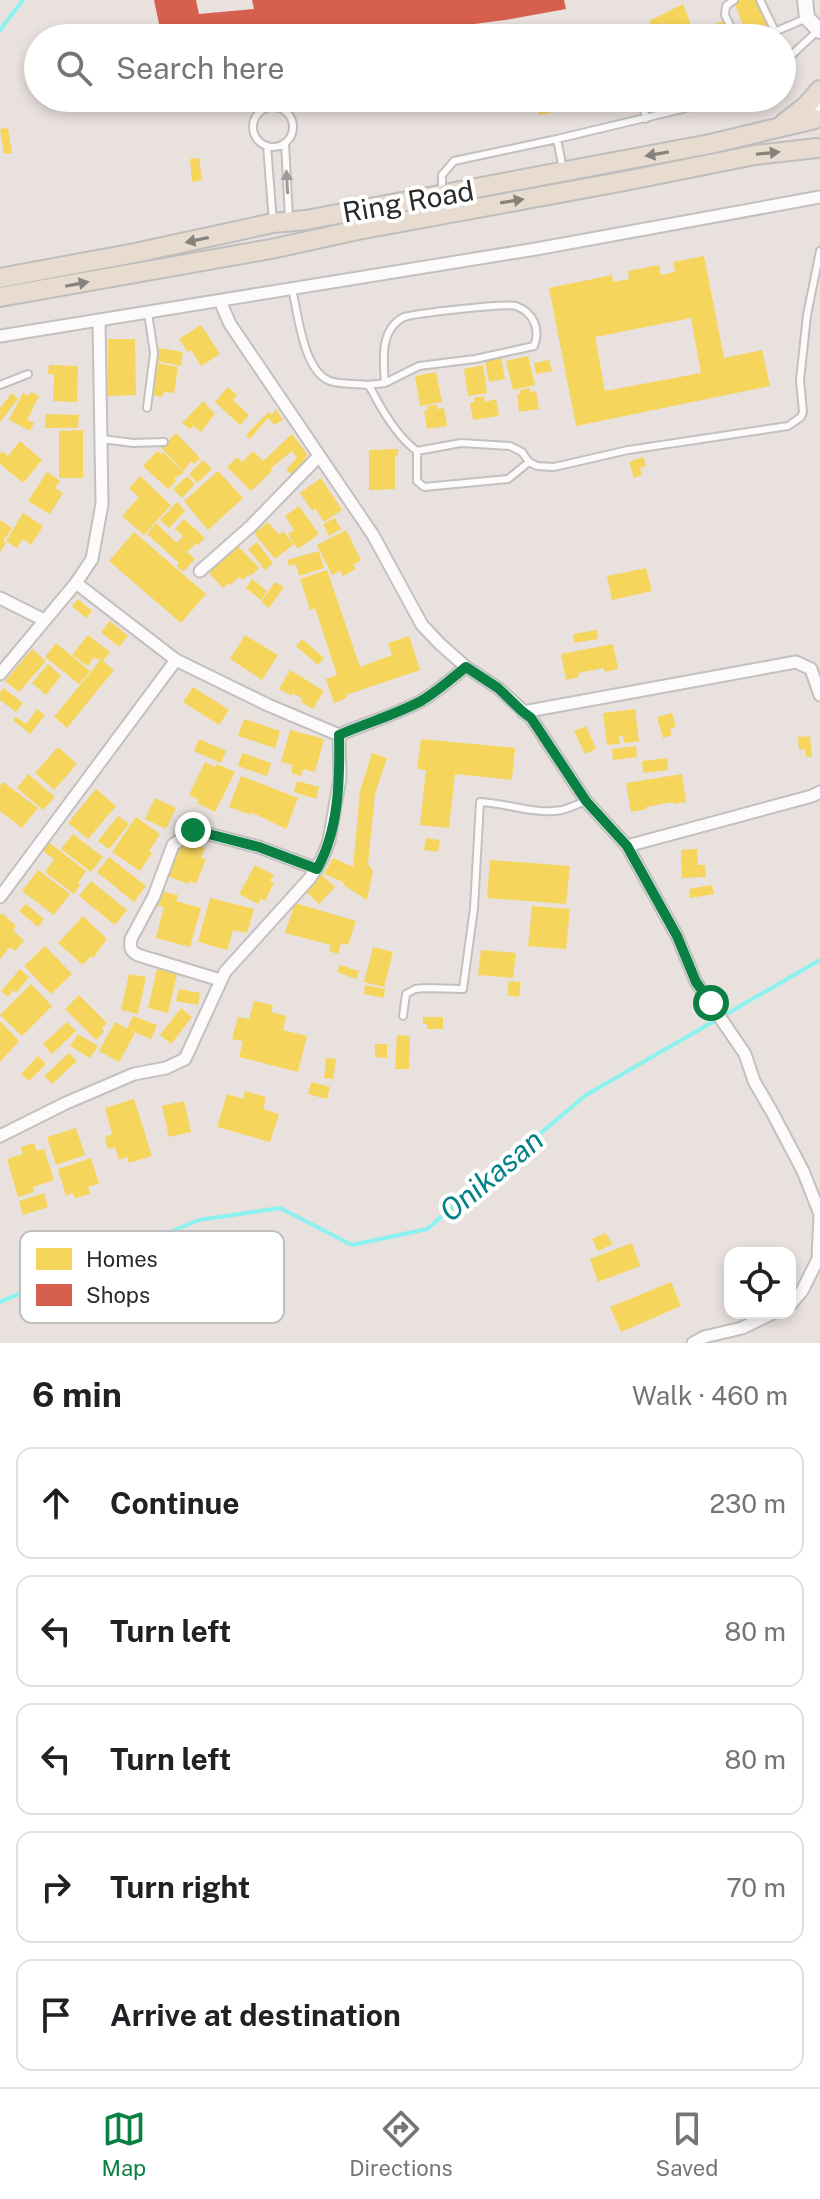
<!DOCTYPE html>
<meta charset="utf-8">
<style>
:root{--surface:#fff;--page:#f6f6f6;--text:#202124;--muted:#757577;--line:#e0e0e0;--accent:#0b8043}
body{margin:0;font-family:"Public Sans",sans-serif;background:var(--page);color:var(--text)}
.controls{position:absolute;right:24px;bottom:24px;display:grid;overflow:hidden;border-radius:16px;box-shadow:0 4px 12px #0003}
.controls button{width:72px;height:72px;display:grid;place-items:center;padding:0;border:0;border-bottom:2px solid var(--line);background:var(--surface);color:var(--text);font:40px sans-serif}
.stop{position:absolute;width:24px;height:24px;margin:-18px;border:6px solid #0b8043;border-radius:50%;background:#fff}
.stop.end{background:#0b8043;border-color:#fff;box-shadow:0 2px 8px #0008}
.list{margin:0;padding:0;list-style:none}
h2{display:flex;justify-content:space-between;align-items:center;height:104px;margin:0;padding:0 32px;font-size:34px}
h2 small{font-size:26px;font-weight:400;color:var(--muted)}
.list li{display:grid;grid-template-columns:52px 1fr auto;gap:24px;align-items:center;box-sizing:border-box;height:112px;margin:0 16px 16px;padding:0 16px;border:2px solid var(--line);border-radius:16px}
.list b{display:block;font-size:30px;white-space:nowrap}
.list em{font-size:26px;font-style:normal;color:var(--muted)}
.icon{flex:none;width:44px;height:44px;fill:none;stroke:currentColor;stroke-width:2;stroke-linecap:round;stroke-linejoin:round}
.map{position:relative;flex:none;width:820px;height:1343px;overflow:hidden}
.search{position:absolute;background:var(--surface);box-shadow:0 4px 12px #0003;left:24px;right:24px;top:24px;height:88px;display:flex;align-items:center;gap:20px;box-sizing:border-box;padding:0 28px;border-radius:44px;color:var(--muted);font-size:30px}
.sheet{height:744px;background:var(--surface)}
nav{display:flex;justify-content:space-around;align-items:center;box-sizing:border-box;height:112px;border-top:2px solid var(--line);background:var(--surface);font-size:22px;color:var(--muted)}
nav a{display:grid;justify-items:center;gap:4px}
nav .on{color:var(--accent)}
.map>svg:first-child{display:block}
</style>
<div class="map">
<svg width="820" height="1343" viewBox="0 0 820 1343">
<rect width="100%" height="100%" fill="#e9e1de"/>
<path fill="#f6d55c" fill-rule="evenodd" d="M739,0H757L767,25L746,33L734,2Z
M683,4L696,38H655L649,21Z
M722,21L729,38H708L705,29Z
M584,98H603L604,107L585,109Z
M557,102L559,111L539,115L537,106Z
M8,128L12,153L4,154L0,129Z
M199,158L202,180L192,182L190,159Z
M704,256L724,358L762,350L770,386L576,426L549,288L612,275L613,282L629,279L628,271L659,265L661,275L675,272L673,262ZM691,318L701,373L605,391L595,337Z
M201,325L220,354L201,366L191,350L188,352L179,339Z
M108,339H135L136,395L108,396Z
M158,348L183,352L181,366L157,361Z
M528,356L535,385L513,390L506,361Z
M501,358L505,379L489,382L485,361Z
M549,360L552,371L536,374L534,363Z
M158,363L178,367L174,393L164,392L162,397L150,394Z
M49,365L78,366L77,402L53,401L54,374H48Z
M483,365L487,393L468,396L464,369Z
M436,372L442,402L420,406L415,376Z
M228,387L237,395L233,400L249,415L240,425L215,402Z
M530,388V392L536,391L539,409L519,412L517,394H520V390Z
M31,392L39,396L27,420L34,423L30,431L9,420L23,393L29,396Z
M12,393L18,399L0,422V408Z
M484,396L485,402L496,399L499,416L473,420L470,403L475,402L474,398Z
M203,401L215,414L201,432L193,426L190,429L182,423Z
M437,405V409L444,408L447,426L427,429L424,411L428,410L427,406Z
M276,409L283,420L274,425L268,418L250,439L246,435L268,412L272,415Z
M46,414L79,415L78,428H45Z
M83,430V478H59V431Z
M176,433L200,458L194,464L191,461L184,471L161,448Z
M292,434L307,454L303,466L293,475L286,470L297,458L292,451L270,469L272,471L251,491L227,467L237,457L242,462L253,451L263,461Z
M20,441L42,460L23,483L0,464V454L2,451L8,456Z
M398,449V455L395,456V489L369,490V450Z
M157,451L161,454L163,452L184,472L174,479L176,481L168,489L143,466Z
M643,457L646,466L640,468L642,475L634,478L629,462Z
M203,460L212,469L197,483L189,474Z
M218,471L243,498L208,530L184,501Z
M47,472L60,481L55,488L63,493L50,514L28,501Z
M140,476L171,505L144,535L122,516L139,497L129,488Z
M187,476L195,484L182,498L173,489Z
M321,478L342,510L324,522L315,508L312,511L300,493Z
M177,502L185,511L169,528L160,520Z
M299,506L319,534L298,549L288,534L294,530L285,516Z
M23,513L43,526L31,545L23,539L17,548L6,541Z
M335,518L341,529L329,536L323,524Z
M184,519L205,538L198,545L196,543L187,552L195,559L183,572L177,566L179,563L147,534L156,523L177,543L183,536L175,529Z
M0,520L12,528L3,541L6,543L0,552Z
M268,522L279,535L283,531L294,544L275,559L254,533Z
M346,530L361,560L353,565L356,569L343,576L340,571L332,575L317,545Z
M134,532L206,594L181,623L109,561Z
M257,542L273,563L265,570L248,549Z
M236,544L259,568L250,576L248,575L243,580L239,577L230,585L228,583L223,588L207,571Z
M319,551L324,568L299,576L296,564L289,566L287,560Z
M646,568L652,591L612,600L607,576Z
M327,570L360,667L392,655L388,643L409,636L420,670L346,695L347,698L334,703L326,679L337,675L315,608L310,610L300,579Z
M252,579L267,591L261,600L246,588Z
M275,582L284,587L269,608L261,602Z
M78,599L92,611L86,618L72,606Z
M110,621L128,636L119,647L101,632Z
M597,630L598,639L574,643L573,634Z
M88,635L110,652L103,661L114,670L67,728L54,717L101,659L99,658L98,660L94,657L88,666L72,655Z
M245,635L278,655L262,680L230,659Z
M302,639L324,658L318,665L296,646Z
M56,643L90,671L79,684L45,657Z
M613,644L618,669L605,672L604,668L578,673L579,677L566,680L561,654Z
M32,649L46,661L19,692L5,681Z
M48,664L61,676L46,695L32,683Z
M290,670L324,691L313,709L301,702L303,699L293,693L292,696L279,689Z
M193,687L229,710L219,725L183,702Z
M3,688L23,703L16,712L0,700V692Z
M37,709L45,715L30,734L13,720L16,717L26,724Z
M635,709L639,741L624,743L623,736H619L620,744L607,745L603,713Z
M672,713L676,727L670,729L672,735L663,738L657,717Z
M244,719L280,731L275,748L238,736Z
M586,726L596,749L585,754L574,731Z
M290,730L324,739L315,772L303,769L301,776L291,773L293,765L281,762Z
M810,736L812,757H806L805,749L799,750L798,737Z
M199,739L226,751L221,763L194,751Z
M421,739L515,748L512,780L455,774L449,828L420,825L426,770L417,769Z
M636,746L637,757L613,760L612,749Z
M58,747L77,764L54,790L35,773Z
M242,753L271,763L267,776L238,766Z
M372,753L387,758L375,794L368,864L373,871L367,900L344,885L343,882L324,874L333,858L353,867L360,791Z
M667,758L668,770L643,773L642,761Z
M205,762L215,767L217,764L235,772L215,812L197,803L199,800L189,795Z
M28,774L55,797L43,810L17,788Z
M682,774L686,802L674,804L673,802L646,807L647,809L631,812L626,783Z
M241,776L298,798L286,829L251,812V815L229,807Z
M297,781L319,787L316,799L294,792Z
M3,782L38,808L22,828L0,811V785Z
M96,789L116,806L88,839L68,823Z
M155,798L176,808L166,829L145,819Z
M118,816L129,824L109,849L98,841Z
M136,817L160,834L149,851L152,853L140,871L112,852Z
M73,834L103,857L91,872L61,849Z
M426,838L440,840L438,852L424,850Z
M183,840L205,848L201,858L206,859L196,884L190,881L188,884L168,876Z
M47,841L86,871L78,883L80,885L74,894L45,872L54,859L40,849Z
M697,849L698,865H705L706,877L682,878L681,850Z
M109,857L146,886L134,902L97,872Z
M490,860L570,866L566,904L487,898Z
M255,865L274,875L270,881L274,883L265,901L261,899L258,904L239,894Z
M38,870L70,894L54,915L22,891Z
M320,873L335,887L319,904L305,891Z
M91,881L127,910L115,925L79,896Z
M712,885L714,894L690,898L689,889Z
M160,891L178,895L176,901L201,908L190,947L156,938L164,907L156,905Z
M210,898L254,909L247,933L233,930L227,950L198,942Z
M295,903L356,921L348,945L341,943L338,954L329,951L331,945L285,933Z
M26,904L44,919L38,927L19,911Z
M532,906L570,909L566,949L528,946Z
M2,913L16,926L13,930L24,941L15,951L10,947L0,959V915Z
M83,916L107,939L93,958L91,956L83,965L58,943Z
M45,946L72,974L51,994L24,966Z
M373,947L393,952L384,987L364,982Z
M481,950L516,953L513,978L478,975Z
M340,965L359,971L356,979L337,972Z
M20,969L29,977L16,993L13,990L8,997L1,991Z
M157,969L177,974L168,1013L148,1008Z
M129,974L146,977L138,1014L121,1010Z
M509,981L521,982L519,997L507,995Z
M31,984L52,1006L22,1036L0,1015Z
M365,985L385,989L384,998L364,994Z
M179,989L200,993L198,1005L176,1001Z
M79,995L107,1023L102,1028L104,1032L96,1040L65,1009Z
M254,1001L273,1005L271,1012L286,1016L283,1030L307,1036L298,1072L239,1057L243,1041L232,1039L238,1017L249,1019Z
M181,1008L192,1017L171,1044L160,1035Z
M133,1016L157,1025L151,1039L127,1029Z
M423,1017H443V1029H427V1024H423Z
M0,1021L19,1041L0,1062Z
M67,1022L76,1031L52,1054L43,1044Z
M115,1022L135,1033L119,1062L99,1051Z
M78,1034L98,1046L90,1058L70,1046Z
M397,1035L410,1036L409,1069H395Z
M375,1044H387V1058L375,1057Z
M69,1053L77,1061L52,1084L44,1076Z
M38,1056L46,1064L29,1081L21,1074Z
M326,1058L336,1059L333,1079L324,1078Z
M311,1082L330,1087L327,1099L308,1094Z
M245,1091L266,1097L263,1109L279,1114L270,1142L217,1127L227,1094L243,1099Z
M134,1099L152,1156L129,1163L127,1157L119,1160L115,1147L108,1149L105,1137L112,1134L105,1108Z
M184,1101L191,1132L169,1137L162,1106Z
M76,1128L85,1155L56,1165L47,1137Z
M34,1143L37,1151L44,1149L54,1180L33,1187L34,1192L18,1197L7,1159L23,1154L21,1147Z
M91,1158L99,1184L88,1187L90,1194L75,1198L73,1193L66,1196L58,1169Z
M44,1193L48,1207L23,1215L19,1201Z
M605,1233L613,1244L598,1251L592,1239Z
M632,1243L640,1266L598,1282L590,1259Z
M671,1282L681,1306L621,1332L610,1307Z"/>
<path fill="#d6604d" d="M154,0H196L199,14L254,9L252,0H564L566,9L511,19L370,38H162Z"/>
<g fill="none" stroke-linecap="round" stroke-linejoin="round">
<path stroke="#8af2ef" stroke-width="4" d="M0,30L23,0
M0,1302L199,1220L280,1208L352,1245L427,1229L586,1095L820,960"/>
<defs>
<path id="service" d="M734,0L726,6L725,15L736,38
M760,0L775,31
M626,34L627,38
M760,38L807,18
M782,64L813,35L820,31
M641,98L646,119
M253 127a20 20 0 1 1 40 0a20 20 0 1 1-40 0Z
M557,139L563,169
M285,143L289,218
M267,146L273,222
M442,191V175L454,161L557,139L728,98
M292,289C298,313 303,371 330,381C341,385 356,383 368,385C374,393 377,401 382,409C391,424 403,441 417,451L461,443L510,446L522,452L529,462L537,466L554,467L628,450L788,426L801,417L803,412L800,380L807,315L820,251
M0,385L28,374
M368,385L385,383L419,366L475,359L534,346C541,329 533,312 516,306C506,303 418,313 404,317C380,329 383,359 385,383
M147,408L154,353L148,313
M102,439L133,443L164,442
M417,451V481L424,487L508,479L529,462
M403,1016L406,994L415,989L425,988L463,989L474,908L480,802C506,803 536,815 562,810C570,808 578,804 586,801"/>
<path id="minor" d="M220,301L230,324L373,535L422,625L440,644L466,667L498,688L531,718L586,801L627,846L677,936L696,982L745,1054L754,1081L772,1112L803,1171L820,1214
M0,336L536,249L820,197
M200,571L251,526L319,456
M76,583L176,660L268,705L339,735C366,723 395,715 421,701C437,692 452,678 466,667
M0,598L44,620
M0,674L76,583L92,559L102,504L99,321
M523,712L796,662L811,669L820,695
M627,846L812,796L820,792
M0,897L176,660
M220,980L138,955C130,951 130,947 131,939L154,896L173,845L193,830L259,847L317,869
M0,1136L66,1103L134,1074L166,1068L185,1059L225,972L310,878L322,859L329,841L340,778L339,735
M790,1305L802,1291L818,1259L820,1215
M693,1343L704,1337L742,1328L773,1313"/>
<path id="tertiary" d="M805,0L807,18L820,31
M820,89V110"/>
<path id="primary" d="M784,123L806,106L820,90
M0,278L135,253L273,223L306,220L710,144L815,119
M0,297L271,249L358,230L625,181L755,155L817,148"/>
</defs>
<use href="#service" stroke="#c2c0c0" stroke-width="10"/>
<use href="#minor" stroke="#c2c0c0" stroke-width="15"/>
<use href="#tertiary" stroke="#c2c0c0" stroke-width="18"/>
<use href="#primary" stroke="#c0bebc" stroke-width="22"/>
<use href="#service" stroke="#fcfafa" stroke-width="6"/>
<use href="#minor" stroke="#fcfafa" stroke-width="11"/>
<use href="#tertiary" stroke="#fcfafa" stroke-width="14"/>
<use href="#primary" stroke="#e8dcd1" stroke-width="18"/>
</g>
<defs><path id="oneway-solid" d="M-6-.8H1V-3.2L6.5 0L1 3.2V.8H-6Z" transform="scale(2)"/></defs>
<g fill="#88827d">
<use href="#oneway-solid" transform="translate(768 153) rotate(-6)"/>
<use href="#oneway-solid" transform="translate(657 154) rotate(170)"/>
<use href="#oneway-solid" transform="translate(512 201) rotate(-9)"/>
<use href="#oneway-solid" transform="translate(197 240) rotate(168)"/>
<use href="#oneway-solid" transform="translate(77 284) rotate(-11)"/>
</g>
<use fill="#9d9c9c" href="#oneway-solid" transform="translate(287 182) rotate(-93)"/>
<g fill="none" stroke-linecap="round" stroke-linejoin="round">
<path stroke="#0b8043" stroke-width="10" d="M193,830L259,847L317,869C339,830 340,779 339,735C366,723 395,715 421,701C437,692 452,678 466,667L498,688L523,712L531,718L586,801L627,846L677,936L696,982L711,1003"/>
</g>
<g text-anchor="middle" dominant-baseline="central" stroke-width="8" stroke-linejoin="round" paint-order="stroke">
<g font-size="28" fill="#292929" stroke="#fff">
<text transform="translate(408 201) rotate(-10)">Ring Road</text>
</g>
<g font-size="30" font-style="italic" fill="#048288" stroke="#fff">
<text transform="translate(491 1175) rotate(-40)">Onikasan</text>
</g>
</g>
<rect x="20" y="1231" width="264" height="92" rx="12" fill="#fff" stroke="#bfbfbf" stroke-width="2"/>
<rect x="36" y="1248" width="36" height="22" fill="#f6d55c"/>
<rect x="36" y="1284" width="36" height="22" fill="#d6604d"/>
<g font-size="22" fill="#292929">
<text x="86" y="1267">Homes</text>
<text x="86" y="1303">Shops</text>
</g>
</svg>
<div class="controls">
<button><svg class="icon" aria-label="locate" viewBox="0 0 24 24"><circle cx="12" cy="12" r="6"/><path d="M12 2v4M12 18v4M2 12h4M18 12h4"/></svg></button>
</div>
<div class="stop" style="left:711px;top:1003px"></div>
<div class="stop end" style="left:193px;top:830px"></div>
<div class="search"><svg class="icon" aria-label="search" viewBox="0 0 24 24"><circle cx="10" cy="10" r="6"/><path d="M15 15l6 6"/></svg>Search here</div>
</div>
<section class="sheet">
<h2>6 min<small>Walk · 460 m</small></h2>
<ul class="list">
<li><svg class="icon" aria-label="ahead" viewBox="0 0 24 24"><path d="M12 20V5M6 11l6-6 6 6"/></svg><div><b>Continue</b></div><em>230 m</em></li>
<li><svg class="icon" aria-label="left" viewBox="0 0 24 24"><path d="M17 20v-9H6M10 6l-5 5 5 5"/></svg><div><b>Turn left</b></div><em>80 m</em></li>
<li><svg class="icon" aria-label="left" viewBox="0 0 24 24"><path d="M17 20v-9H6M10 6l-5 5 5 5"/></svg><div><b>Turn left</b></div><em>80 m</em></li>
<li><svg class="icon" aria-label="right" viewBox="0 0 24 24"><path d="M7 20v-9h11M14 6l5 5-5 5"/></svg><div><b>Turn right</b></div><em>70 m</em></li>
<li><svg class="icon" aria-label="arrive" viewBox="0 0 24 24"><path d="M6 21V4h12l-3 4 3 4H6"/></svg><div><b>Arrive at destination</b></div></li>
</ul>
</section>
<nav>
<a class="on"><svg class="icon" aria-label="map" viewBox="0 0 24 24"><path d="M3 6l6-2 6 2 6-2v14l-6 2-6-2-6 2zM9 4v14M15 6v14"/></svg>Map</a>
<a><svg class="icon" aria-label="directions" viewBox="0 0 24 24"><path d="M12 3l9 9-9 9-9-9zM9 14v-3h6M13 9l2 2-2 2"/></svg>Directions</a>
<a><svg class="icon" aria-label="saved" viewBox="0 0 24 24"><path d="M7 4h10v16l-5-4-5 4z"/></svg>Saved</a>
</nav>
